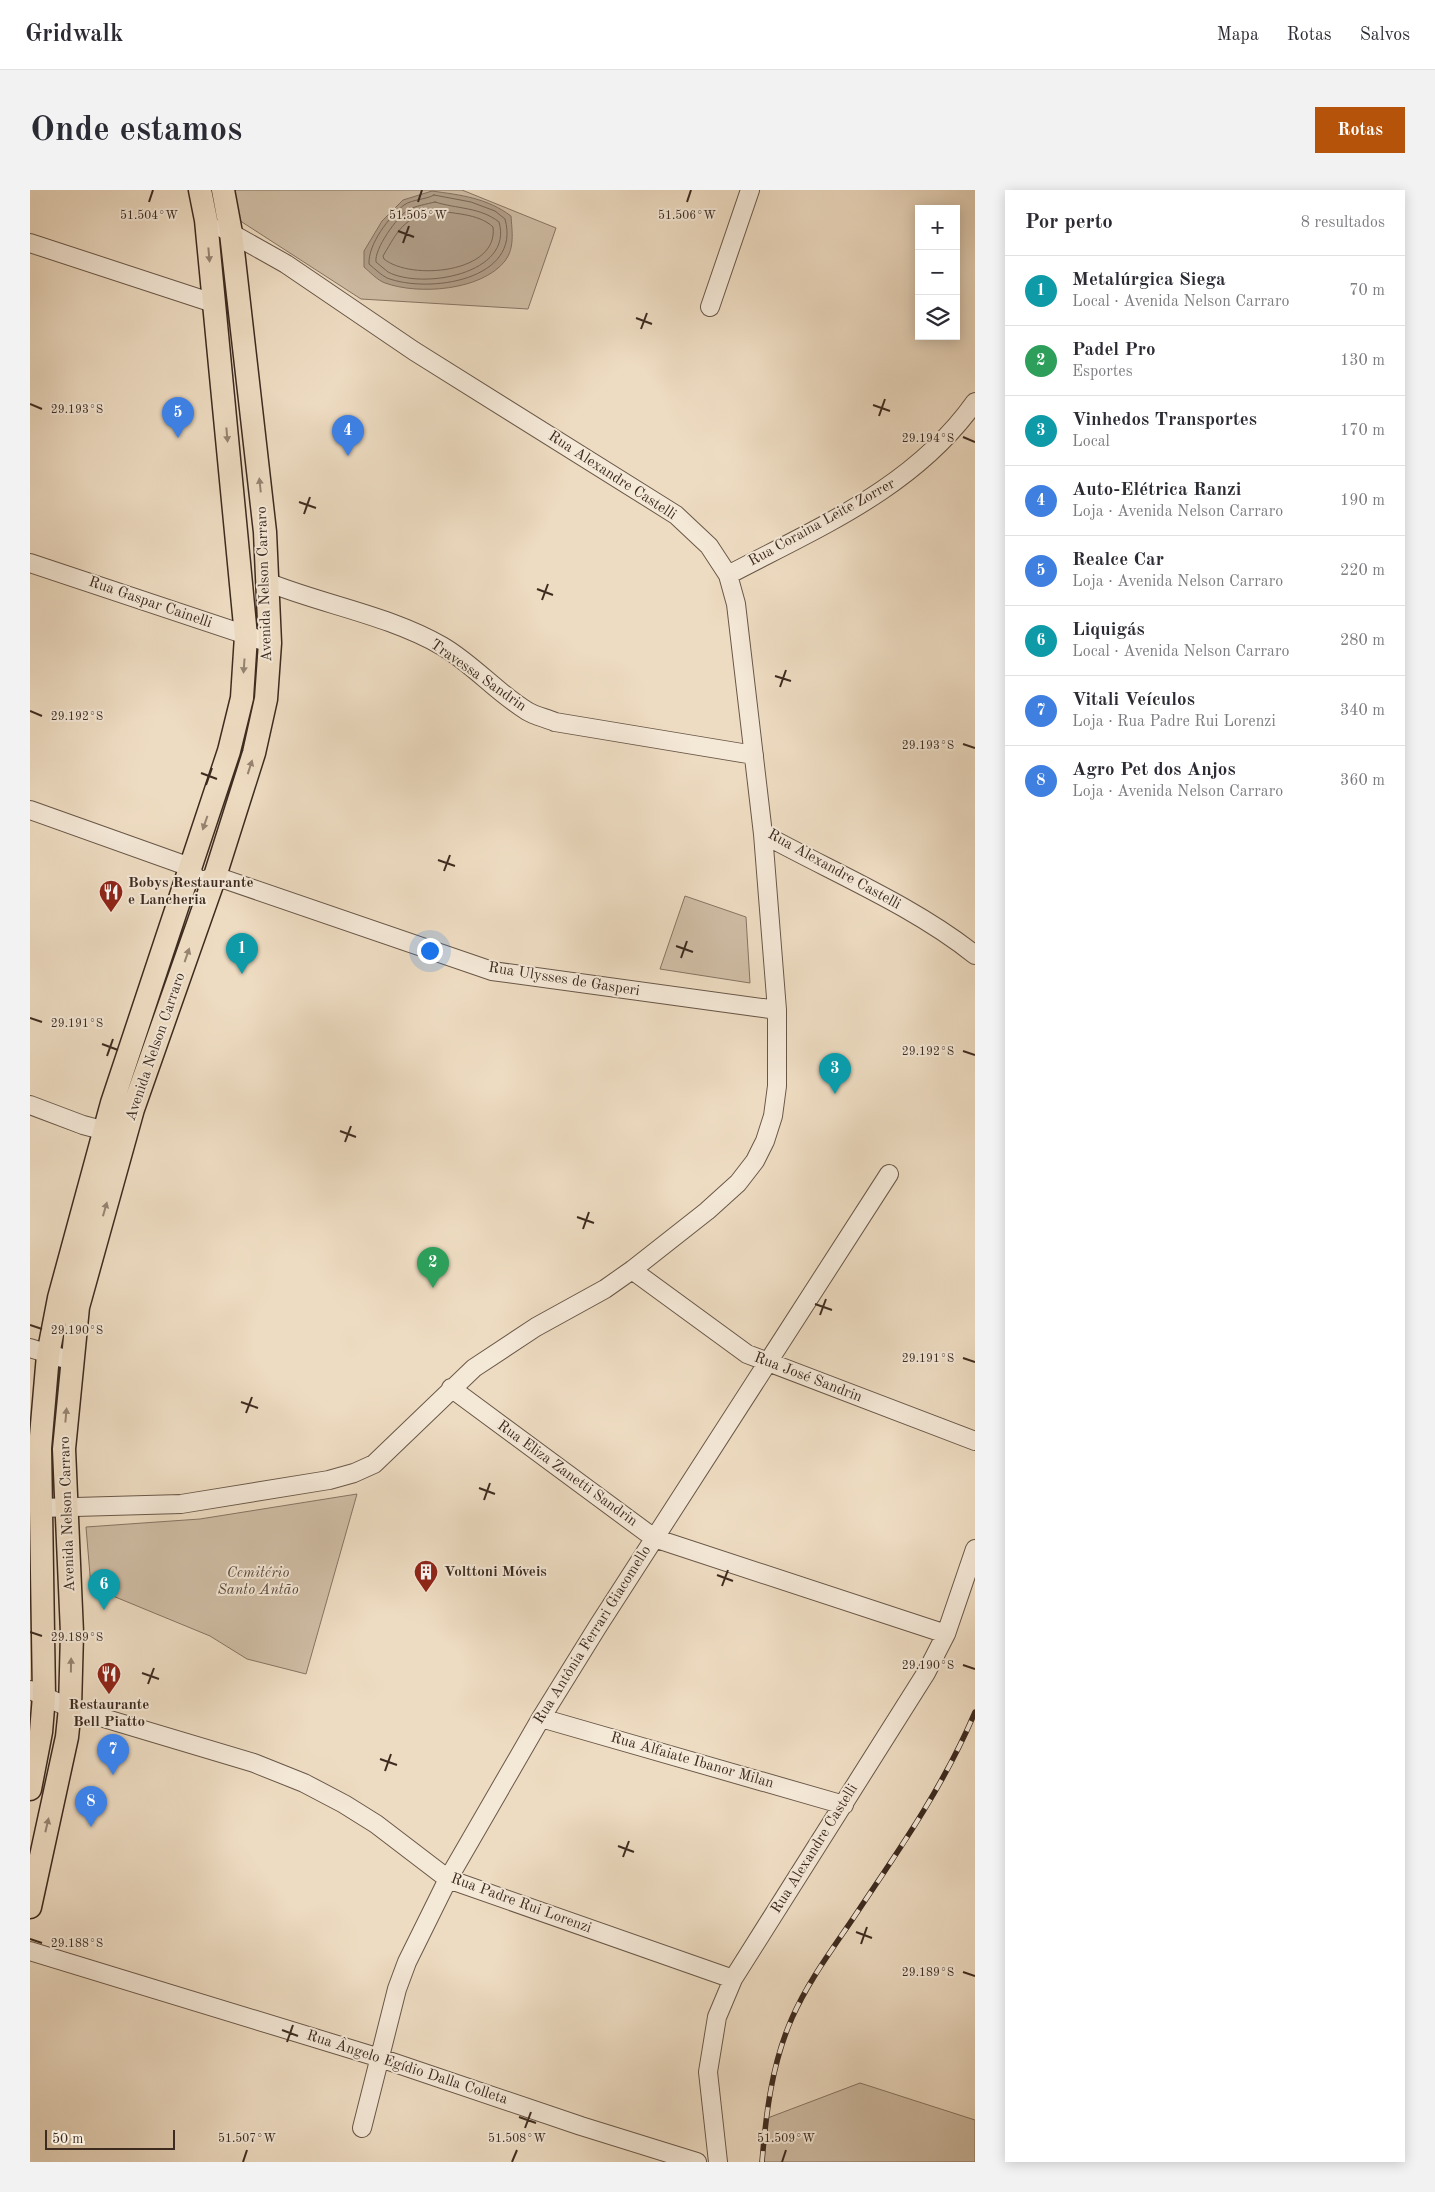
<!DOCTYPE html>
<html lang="pt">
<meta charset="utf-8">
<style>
:root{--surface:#fff;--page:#f2f2f3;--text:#2b2b33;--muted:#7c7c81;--line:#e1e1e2;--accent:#b45309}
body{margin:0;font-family:"Old Standard TT",serif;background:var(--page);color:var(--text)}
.controls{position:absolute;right:15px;top:15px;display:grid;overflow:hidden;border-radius:0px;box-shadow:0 2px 12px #0003}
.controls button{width:45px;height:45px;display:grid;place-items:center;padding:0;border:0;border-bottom:1px solid var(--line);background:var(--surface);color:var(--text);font:25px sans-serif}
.scale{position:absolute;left:15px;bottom:12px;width:130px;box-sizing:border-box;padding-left:5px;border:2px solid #3d2b20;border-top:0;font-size:14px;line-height:18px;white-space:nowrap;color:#3d2b20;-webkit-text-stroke:4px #f4e8d7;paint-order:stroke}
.you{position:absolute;left:399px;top:760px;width:18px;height:18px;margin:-12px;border:4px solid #fff;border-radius:50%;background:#1a73e8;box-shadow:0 0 0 8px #1a73e833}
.badge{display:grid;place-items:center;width:32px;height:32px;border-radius:50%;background:var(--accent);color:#fff;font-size:16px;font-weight:700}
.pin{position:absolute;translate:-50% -41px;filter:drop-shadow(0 1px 2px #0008)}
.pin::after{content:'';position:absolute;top:26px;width:18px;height:15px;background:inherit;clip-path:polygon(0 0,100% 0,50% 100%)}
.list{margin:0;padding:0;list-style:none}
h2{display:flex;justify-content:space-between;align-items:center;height:65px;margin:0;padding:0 20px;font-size:21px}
h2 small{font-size:16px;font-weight:400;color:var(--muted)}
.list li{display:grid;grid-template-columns:32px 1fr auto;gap:15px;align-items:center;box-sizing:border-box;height:70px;padding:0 20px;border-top:1px solid var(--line)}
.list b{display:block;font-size:19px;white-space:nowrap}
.list p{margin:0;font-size:16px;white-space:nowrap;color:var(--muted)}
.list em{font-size:16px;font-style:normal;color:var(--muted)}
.icon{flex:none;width:28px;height:28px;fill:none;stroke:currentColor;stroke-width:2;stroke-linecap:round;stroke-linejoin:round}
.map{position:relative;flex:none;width:945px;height:1972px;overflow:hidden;border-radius:0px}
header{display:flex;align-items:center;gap:30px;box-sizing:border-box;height:70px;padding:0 25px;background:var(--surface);border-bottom:1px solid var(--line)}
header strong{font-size:24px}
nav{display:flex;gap:28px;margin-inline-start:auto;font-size:18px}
.intro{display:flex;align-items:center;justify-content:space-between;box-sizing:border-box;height:120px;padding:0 30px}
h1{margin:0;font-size:35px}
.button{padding:12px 22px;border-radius:0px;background:var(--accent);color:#fff;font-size:18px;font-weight:700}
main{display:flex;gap:30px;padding:0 30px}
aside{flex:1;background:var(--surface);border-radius:0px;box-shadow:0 2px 12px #0003}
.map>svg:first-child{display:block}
</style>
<header>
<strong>Gridwalk</strong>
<nav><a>Mapa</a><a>Rotas</a><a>Salvos</a></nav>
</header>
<div class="intro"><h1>Onde estamos</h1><a class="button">Rotas</a></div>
<main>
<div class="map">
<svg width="945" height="1972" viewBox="0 0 945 1972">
<rect width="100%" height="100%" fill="#eedcc2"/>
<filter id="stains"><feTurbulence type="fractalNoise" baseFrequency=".004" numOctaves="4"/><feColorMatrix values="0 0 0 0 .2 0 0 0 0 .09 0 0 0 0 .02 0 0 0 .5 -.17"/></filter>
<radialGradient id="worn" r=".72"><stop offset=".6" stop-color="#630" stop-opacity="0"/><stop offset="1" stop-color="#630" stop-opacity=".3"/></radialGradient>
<path fill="#d0bea6" stroke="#867463" d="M194,0H432L526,38L498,119L331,109L198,23Z
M655,706L716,727L720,793L630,779Z
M327,1304L276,1484L217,1469L180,1446L61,1397L56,1337L170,1329Z
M830,1893L945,1930V1972H733L735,1929Z"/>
<path fill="#b2a08b" stroke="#837160" d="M402,1C431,5 457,8 481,26C482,41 485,58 475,71C451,101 388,105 355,93C347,90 340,82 334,77V61L352,31L373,10Z"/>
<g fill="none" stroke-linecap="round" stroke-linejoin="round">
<path stroke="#786656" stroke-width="1" d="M404,5L441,12L465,21L475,29C492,90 399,104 357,88C351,85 345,79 339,74C338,54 359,27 374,15C383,9 395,10 404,5Z
M405,12C427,19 450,17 469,32C484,84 392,100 358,82C354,79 350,75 346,72C344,59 367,27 378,20C385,16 397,14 405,12Z
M404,20C423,24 448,23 463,37C469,83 381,91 354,69L353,66C369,39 373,29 404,20Z"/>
<defs>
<path id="minor" d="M192,38L256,74L384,161L646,325L679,356L698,385L706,414L733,644C802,682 884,716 945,765
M0,53L183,113
M680,117L720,0
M0,373L240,453
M698,385C789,337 884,298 945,212
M237,392C294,415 358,425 412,456C443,474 466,502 497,521C505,526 516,528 525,532L724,565
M0,620L160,677L166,689L175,690L185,686L462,781L747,820
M0,915L53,935L87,944
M602,1080L717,1164L945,1251
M0,1158L42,1171
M421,1198L624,1348L916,1444
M10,1318L151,1314L299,1290L324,1283L344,1274L444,1178L506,1137L575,1099L602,1080L677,1021L708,993L725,971L735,951L743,926L747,896V820L733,644
M0,1500L40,1518L224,1573L274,1593L314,1614L346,1634L418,1689L703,1789
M511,1528L814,1615
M0,1761L350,1868L551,1936L667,1972
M332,1938L367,1799L377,1772L418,1689L511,1528L568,1436L859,984
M688,1972L678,1882L687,1827L703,1789L896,1483L916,1444L945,1359"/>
<path id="major" d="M0,1599L11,1542L14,1506L10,1258L18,1165L29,1108L82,913L199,561L212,508L216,446L176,30L170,0
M0,1717L37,1547L40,1518L42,1443L34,1259L48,1117L103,919L185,686L224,563L236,509L240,453L235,342L201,43L193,0"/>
</defs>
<use href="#minor" stroke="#695748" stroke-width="20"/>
<use href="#major" stroke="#3d2b20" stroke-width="25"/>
<use href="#minor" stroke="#f4e8d7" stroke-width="18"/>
<use href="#major" stroke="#eedcc2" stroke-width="22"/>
<defs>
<path id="rail" d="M732,1972C736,1923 742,1873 762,1828C780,1787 808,1752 832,1715C874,1653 916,1591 945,1522"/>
</defs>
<use href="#rail" stroke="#3d2b20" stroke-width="5.5"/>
<use href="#rail" stroke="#f4e8d7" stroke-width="4" stroke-dasharray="11" stroke-linecap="butt"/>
</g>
<defs><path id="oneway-solid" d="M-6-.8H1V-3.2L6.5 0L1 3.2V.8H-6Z" transform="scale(1.25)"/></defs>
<g fill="#968471">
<use href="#oneway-solid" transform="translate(179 65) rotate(85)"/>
<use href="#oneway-solid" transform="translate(197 245) rotate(85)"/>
<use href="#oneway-solid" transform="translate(230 295) rotate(-96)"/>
<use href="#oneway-solid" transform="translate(214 476) rotate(94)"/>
<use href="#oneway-solid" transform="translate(220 577) rotate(-72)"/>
<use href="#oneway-solid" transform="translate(175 633) rotate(109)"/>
<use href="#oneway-solid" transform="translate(157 765) rotate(-71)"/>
<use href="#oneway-solid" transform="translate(75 1019) rotate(-74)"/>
<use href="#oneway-solid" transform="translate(36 1225) rotate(-85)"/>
<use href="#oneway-solid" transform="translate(41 1475) rotate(-89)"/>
<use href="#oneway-solid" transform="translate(17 1635) rotate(-77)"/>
</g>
<path fill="none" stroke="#3d2b20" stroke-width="2" d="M119,12L123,0M388,12L392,0M657,12L661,0M368,41L384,47M373,53L379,36M606,128L622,134M611,139L617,123M0,214L12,219M843,215L860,221M849,226L855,209M933,247L945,252M269,312L286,318M274,324L280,307M507,399L523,405M512,410L518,394M745,486L761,491M750,497L756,480M0,521L12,526M933,554L945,558M171,583L187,589M176,595L182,578M408,670L425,676M414,681L420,665M646,756L663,762M651,768L657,751M0,828L12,832M72,854L88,860M933,861L945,865M77,866L83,849M310,941L326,947M315,952L321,936M547,1027L564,1033M553,1039L559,1022M785,1114L802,1120M790,1125L796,1109M0,1135L12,1139M933,1168L945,1172M211,1212L228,1218M216,1223L222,1207M449,1298L465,1304M454,1310L460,1293M687,1385L703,1391M692,1396L698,1380M0,1442L12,1446M933,1475L945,1479M112,1483L129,1489M118,1494L124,1478M350,1569L367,1575M355,1581L361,1564M588,1656L604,1662M593,1667L599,1651M826,1742L842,1748M0,1749L12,1753M831,1754L837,1737M933,1782L945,1786M252,1840L268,1846M257,1852L263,1835M489,1927L506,1933M495,1938L501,1922M213,1972L217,1960M482,1972L487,1960M752,1972L756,1960"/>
<defs>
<symbol id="restaurant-pin" viewBox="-11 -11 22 30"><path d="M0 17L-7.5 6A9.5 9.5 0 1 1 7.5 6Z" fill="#8f2418" stroke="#f4e8d7"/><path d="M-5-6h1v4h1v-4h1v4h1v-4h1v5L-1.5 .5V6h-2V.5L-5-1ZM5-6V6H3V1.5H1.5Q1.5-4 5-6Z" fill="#fff"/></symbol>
<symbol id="building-pin" viewBox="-11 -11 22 30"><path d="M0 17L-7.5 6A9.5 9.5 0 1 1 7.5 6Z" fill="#8f2418" stroke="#f4e8d7"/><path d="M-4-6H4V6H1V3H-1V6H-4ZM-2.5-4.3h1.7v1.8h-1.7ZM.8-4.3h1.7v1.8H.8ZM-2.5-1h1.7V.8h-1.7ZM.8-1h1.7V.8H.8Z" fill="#fff"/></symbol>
</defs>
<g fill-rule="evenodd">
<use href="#restaurant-pin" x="67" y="688" width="28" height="38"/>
<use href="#building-pin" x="382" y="1368" width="28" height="38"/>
<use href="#restaurant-pin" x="65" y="1470" width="28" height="38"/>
</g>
<g text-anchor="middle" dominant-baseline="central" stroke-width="4" stroke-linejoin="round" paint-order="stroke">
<g font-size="15" fill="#3d2b20" stroke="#f4e8d7">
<text transform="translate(582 286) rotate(33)">Rua Alexandre Castelli</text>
<text transform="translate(792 333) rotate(-29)">Rua Coraina Leite Zorrer</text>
<text transform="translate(235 394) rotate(-92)">Avenida Nelson Carraro</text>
<text transform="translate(120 413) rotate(19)">Rua Gaspar Cainelli</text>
<text transform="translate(448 486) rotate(35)">Travessa Sandrin</text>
<text transform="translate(804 680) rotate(29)">Rua Alexandre Castelli</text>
<text transform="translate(534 790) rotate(9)">Rua Ulysses de Gasperi</text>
<text transform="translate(126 857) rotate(-71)">Avenida Nelson Carraro</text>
<text transform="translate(778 1188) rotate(21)">Rua José Sandrin</text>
<text transform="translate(537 1284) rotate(36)">Rua Eliza Zanetti Sandrin</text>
<text transform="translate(38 1324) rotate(-92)">Avenida Nelson Carraro</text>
<text transform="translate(563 1445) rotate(-58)">Rua Antônia Ferrari Giacomello</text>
<text transform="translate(662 1571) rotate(16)">Rua Alfaiate Ibanor Milan</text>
<text transform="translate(785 1659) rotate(-58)">Rua Alexandre Castelli</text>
<text transform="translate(491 1714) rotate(20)">Rua Padre Rui Lorenzi</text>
<text transform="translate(377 1878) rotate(18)">Rua Ângelo Egídio Dalla Colleta</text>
</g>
<g font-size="15" font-weight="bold" fill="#3d2b20" stroke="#f4e8d7" text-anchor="start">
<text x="98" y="693">Bobys Restaurante<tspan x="98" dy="17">e Lancheria</tspan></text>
<text x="414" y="1382">Volttoni Móveis</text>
<text x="79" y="1515" text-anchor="middle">Restaurante<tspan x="79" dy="17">Bell Piatto</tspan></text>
</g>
<g font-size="15" font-style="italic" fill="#5a483b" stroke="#f4e8d7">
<text x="228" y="1383">Cemitério<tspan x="228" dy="17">Santo Antão</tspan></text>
</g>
</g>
<g font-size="12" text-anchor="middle" fill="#3d2b20" stroke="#f4e8d7" stroke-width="4" stroke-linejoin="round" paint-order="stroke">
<text x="119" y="29">51.504°W</text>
<text x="388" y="29">51.505°W</text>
<text x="657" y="29">51.506°W</text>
<text x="47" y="223">29.193°S</text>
<text x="898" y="252">29.194°S</text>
<text x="47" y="530">29.192°S</text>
<text x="898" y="559">29.193°S</text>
<text x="47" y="837">29.191°S</text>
<text x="898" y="865">29.192°S</text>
<text x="47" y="1144">29.190°S</text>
<text x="898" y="1172">29.191°S</text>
<text x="47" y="1451">29.189°S</text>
<text x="898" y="1479">29.190°S</text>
<text x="47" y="1757">29.188°S</text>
<text x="898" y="1786">29.189°S</text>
<text x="217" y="1952">51.507°W</text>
<text x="487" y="1952">51.508°W</text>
<text x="756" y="1952">51.509°W</text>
</g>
<rect width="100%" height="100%" filter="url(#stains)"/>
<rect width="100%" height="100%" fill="url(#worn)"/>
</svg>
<div class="controls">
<button>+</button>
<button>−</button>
<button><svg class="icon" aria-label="layers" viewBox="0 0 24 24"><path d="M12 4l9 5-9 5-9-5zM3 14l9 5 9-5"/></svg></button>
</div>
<div class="scale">50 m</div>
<div class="you"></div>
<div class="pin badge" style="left:212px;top:784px;background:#0f9aa8">1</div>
<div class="pin badge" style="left:403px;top:1098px;background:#2e9e5b">2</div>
<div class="pin badge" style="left:805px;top:904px;background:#0f9aa8">3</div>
<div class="pin badge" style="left:318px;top:266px;background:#3f7fe0">4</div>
<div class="pin badge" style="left:148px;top:248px;background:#3f7fe0">5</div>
<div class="pin badge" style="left:74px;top:1420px;background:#0f9aa8">6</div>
<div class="pin badge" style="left:83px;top:1585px;background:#3f7fe0">7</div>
<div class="pin badge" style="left:61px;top:1637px;background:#3f7fe0">8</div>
</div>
<aside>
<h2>Por perto<small>8 resultados</small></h2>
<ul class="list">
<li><span class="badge" style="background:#0f9aa8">1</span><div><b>Metalúrgica Siega</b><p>Local · Avenida Nelson Carraro</p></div><em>70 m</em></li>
<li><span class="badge" style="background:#2e9e5b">2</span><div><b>Padel Pro</b><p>Esportes</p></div><em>130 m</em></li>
<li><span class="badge" style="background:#0f9aa8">3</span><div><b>Vinhedos Transportes</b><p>Local</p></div><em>170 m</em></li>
<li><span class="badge" style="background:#3f7fe0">4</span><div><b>Auto-Elétrica Ranzi</b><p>Loja · Avenida Nelson Carraro</p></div><em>190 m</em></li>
<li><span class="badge" style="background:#3f7fe0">5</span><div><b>Realce Car</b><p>Loja · Avenida Nelson Carraro</p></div><em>220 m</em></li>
<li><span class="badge" style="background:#0f9aa8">6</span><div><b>Liquigás</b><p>Local · Avenida Nelson Carraro</p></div><em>280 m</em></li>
<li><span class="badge" style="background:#3f7fe0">7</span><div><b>Vitali Veículos</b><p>Loja · Rua Padre Rui Lorenzi</p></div><em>340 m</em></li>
<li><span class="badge" style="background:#3f7fe0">8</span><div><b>Agro Pet dos Anjos</b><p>Loja · Avenida Nelson Carraro</p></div><em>360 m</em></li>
</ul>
</aside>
</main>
